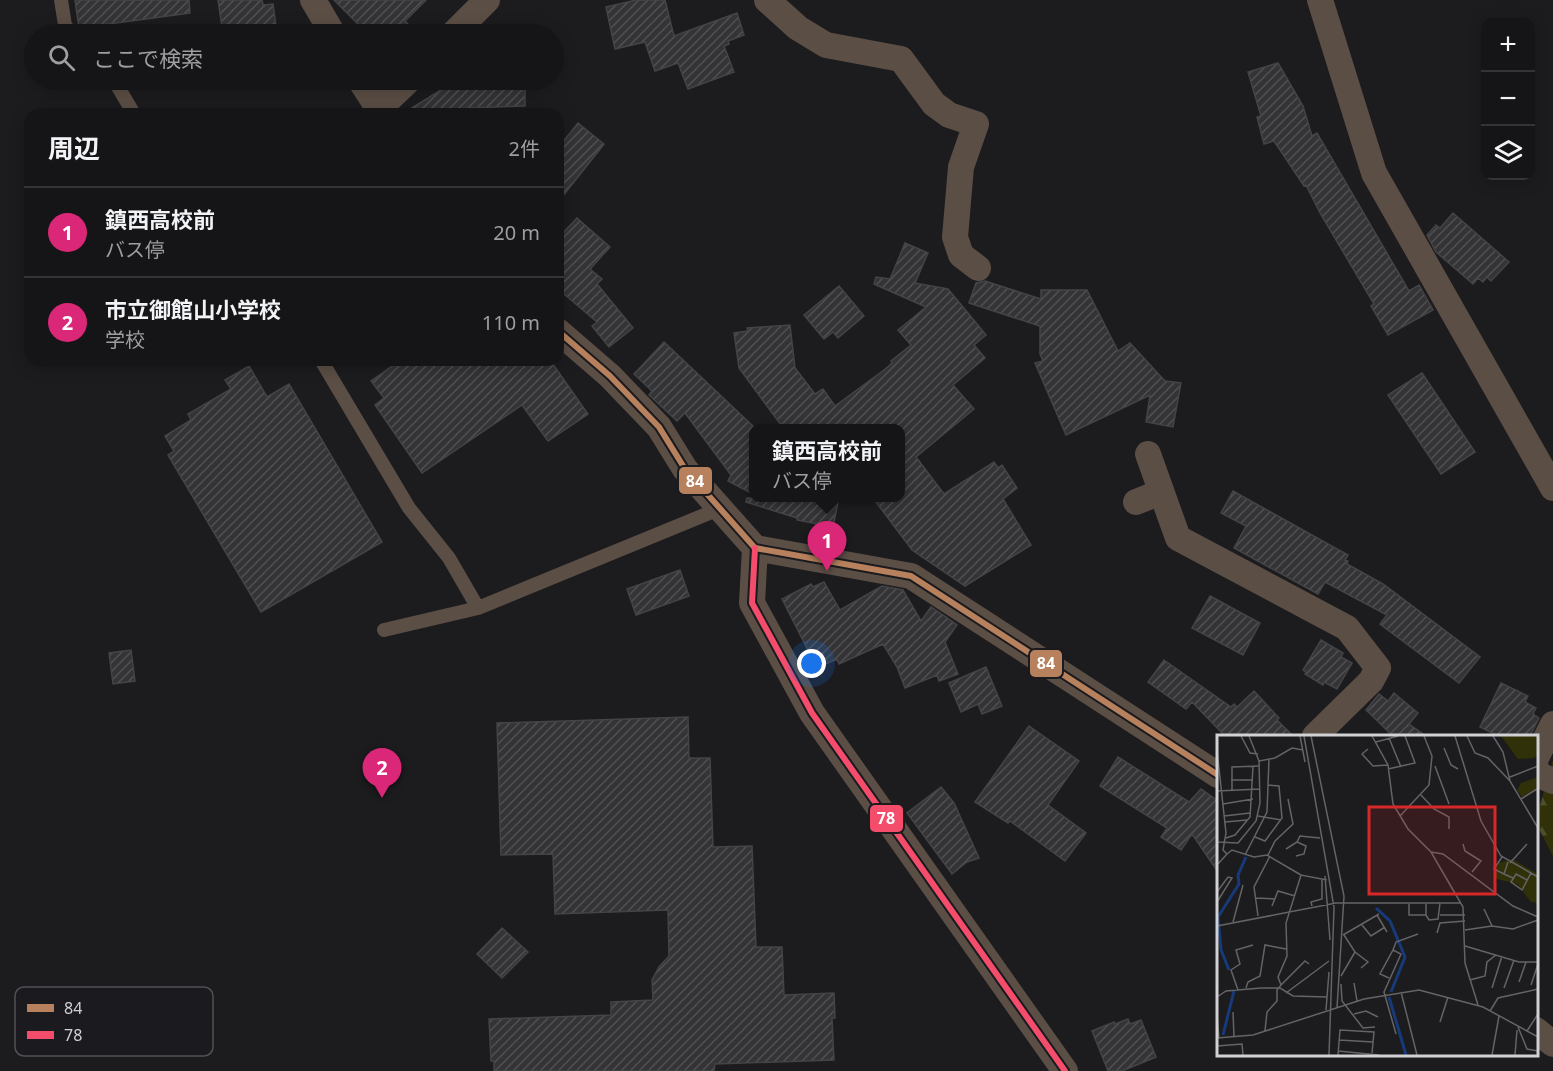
<!DOCTYPE html>
<html lang="ja">
<meta charset="utf-8">
<style>
:root{--surface:#151416;--page:#1e1d1f;--text:#f1f3f6;--muted:#9d9ea1;--line:#343335;--accent:#db2777}
body{margin:0;font-family:"Noto Sans","Noto Sans JP",sans-serif;background:var(--page);color:var(--text)}
.controls{position:absolute;right:18px;top:18px;display:grid;overflow:hidden;border-radius:12px;box-shadow:0 3px 15px #0003}
.controls button{width:54px;height:54px;display:grid;place-items:center;padding:0;border:0;border-bottom:2px solid var(--line);background:var(--surface);color:var(--text);font:30px sans-serif}
.you{position:absolute;left:812px;top:664px;width:21px;height:21px;margin:-15px;border:4px solid #fff;border-radius:50%;background:#1a73e8;box-shadow:0 0 0 9px #1a73e833}
.badge{display:grid;place-items:center;width:39px;height:39px;border-radius:50%;background:var(--accent);color:#fff;font-size:20px;font-weight:700}
.pin{position:absolute;translate:-50% -50px;filter:drop-shadow(0 2px 3px #0008)}
.pin::after{content:'';position:absolute;top:32px;width:21px;height:18px;background:inherit;clip-path:polygon(0 0,100% 0,50% 100%)}
.popup{position:absolute;left:749px;top:424px;width:156px;height:78px;box-sizing:border-box;display:grid;place-content:center;border-radius:12px;background:var(--surface);filter:drop-shadow(0 2px 4px #0005);font-size:20px;white-space:nowrap;color:var(--muted)}
.popup b{font-size:22px;color:var(--text)}
.popup::after{content:'';position:absolute;left:50%;top:100%;margin-left:-12px;border:12px solid transparent;border-top-color:var(--surface)}
.list{margin:0;padding:0;list-style:none}
h2{display:flex;justify-content:space-between;align-items:center;height:78px;margin:0;padding:0 24px;font-size:26px}
h2 small{font-size:20px;font-weight:400;color:var(--muted)}
.list li{display:grid;grid-template-columns:39px 1fr auto;gap:18px;align-items:center;box-sizing:border-box;height:90px;padding:0 24px;border-top:2px solid var(--line)}
.list b{display:block;font-size:22px;white-space:nowrap}
.list p{margin:0;font-size:20px;white-space:nowrap;color:var(--muted)}
.list em{font-size:20px;font-style:normal;color:var(--muted)}
.icon{flex:none;width:33px;height:33px;fill:none;stroke:currentColor;stroke-width:2;stroke-linecap:round;stroke-linejoin:round}
.map{position:relative;flex:none;width:1553px;height:1071px;overflow:hidden}
.search{position:absolute;background:var(--surface);box-shadow:0 3px 15px #0003;left:24px;top:24px;width:540px;height:66px;display:flex;align-items:center;gap:15px;box-sizing:border-box;padding:0 21px;border-radius:33px;color:var(--muted);font-size:22px}
.panel{position:absolute;background:var(--surface);box-shadow:0 3px 15px #0003;left:24px;top:108px;width:540px;height:258px;border-radius:18px}
.map>svg:first-child{display:block}
</style>
<div class="map">
<svg width="1553" height="1071" viewBox="0 0 1553 1071">
<defs>
<pattern id="forest-firs" width="22" height="20" patternUnits="userSpaceOnUse" patternTransform="scale(1.5)"><rect width="22" height="20" fill="#303108"/><path d="M5 1l3.5 6h-7zM16 11l3.5 6h-7z" fill="#4d4e2b"/></pattern>
<pattern id="building-hatch" width="6" height="6" patternUnits="userSpaceOnUse" patternTransform="scale(1.5)"><rect width="6" height="6" fill="#343436"/><path d="M-1 1l2-2M0 6l6-6M5 7l2-2" fill="none" stroke="#505052"/></pattern>
</defs>
<rect width="100%" height="100%" fill="#1c1b1e"/>
<path fill="url(#forest-firs)" d="M1553,760V856L1537,825V816Z"/>
<path fill="url(#building-hatch)" stroke="#444346" stroke-width="1.5" d="M75,0H189L190,13L79,28Z
M218,0H262L263,5L273,4L277,34H223Z
M334,0H426L405,21L418,34H368Z
M636,0H665L674,36L737,13L744,35L728,41L729,44L724,46L734,72L688,89L678,63L655,71L645,42L615,49L606,7Z
M1278,63L1303,106L1312,136L1317,133L1409,291L1419,285L1433,310L1388,335L1371,306L1374,304L1320,213L1306,185L1304,186L1274,141L1264,144L1257,117L1261,116L1248,72Z
M457,80H525V106L466,108L470,114H402Z
M578,123L604,144L558,202V148Z
M1453,213L1509,262L1491,281L1487,277L1483,282L1478,278L1473,284L1436,252L1427,235L1436,225L1440,228Z
M577,218L610,247L590,269L602,279L597,284L633,328L609,347L592,326L597,322L558,289V238Z
M905,243L928,253L915,283L948,289L986,335L974,345L985,358L953,385L974,409L916,457L944,494L994,462L998,468L1002,465L1017,488L1003,499L1031,545L965,586L912,550L873,498H900V429H784L739,368L734,333L748,331L747,328L790,325L795,368L815,394L823,389L835,406L884,370L892,363L891,361L911,345L898,330L926,307L874,284L876,277L890,279Z
M985,281L1041,299V290H1087L1118,351L1130,343L1165,381L1181,383L1173,427L1146,422L1150,395L1066,435L1035,363L1043,361L1040,354V326L969,303L976,283Z
M839,286L864,316L838,338L833,332L824,339L804,315Z
M664,342L753,426V494L728,481L731,475L685,413L677,421L649,395L652,391L634,374Z
M401,360H550L588,414L548,441L522,405L422,473L375,405L384,398L371,381Z
M249,366L267,397L289,384L382,542L261,612L168,455L174,451L165,436L191,420L188,414L231,389L225,380Z
M1422,373L1475,452L1441,474L1388,395Z
M1233,491L1348,555L1345,560L1348,561L1347,564L1383,584L1480,657L1459,683L1380,624L1387,615L1325,582L1318,594L1234,548L1246,526L1221,513Z
M747,498H839L833,527L797,520V518L746,502Z
M680,570L689,596L636,615L627,589Z
M824,582L840,610L882,586L903,590L921,621L931,607L946,617L957,625L945,642L958,674L939,681L937,675L905,688L897,667L883,644L839,664L837,659L823,665L818,655L812,658L782,599L811,584L813,587Z
M1210,596L1260,623L1243,655L1192,628Z
M1321,640L1343,653L1341,657L1352,663L1337,689L1324,682L1323,685L1305,674L1306,672L1303,670Z
M131,650L135,681L113,684L109,653Z
M1164,660L1231,707L1234,704L1237,707L1254,691L1279,718L1277,720L1293,736H1225L1192,702L1186,709L1148,682Z
M986,667L1002,706L982,714L978,704L961,712L949,683Z
M1501,683L1528,696L1525,702L1536,708L1533,714L1539,718L1530,736H1498L1480,727Z
M1394,693L1418,713L1409,724L1426,736H1393L1366,710L1379,694L1388,701Z
M688,717L689,758H710L713,847L752,846L756,947H782L784,995L834,993L835,1018H832L834,1060L715,1064L714,1071H494V1061H491L489,1019L611,1015V1002L653,1000L652,980L659,967L669,956L668,910L555,914L553,854L501,855L497,723Z
M1029,726L1079,761L1048,805L1086,833L1065,861L1010,821L1008,823L975,802Z
M1118,757L1189,802L1201,789L1218,801V872L1192,834L1181,850L1161,837L1167,828L1100,786Z
M941,787L954,803L979,858L967,862L952,874L907,813Z
M502,928L528,952L502,978L477,954Z
M1128,1019L1130,1024L1141,1020L1156,1057L1122,1071H1108L1092,1031L1114,1022L1115,1024Z"/>
<g fill="none" stroke-linecap="round" stroke-linejoin="round">
<path stroke="#5b4e45" stroke-width="14" d="M61,0L65,25L71,34
M114,80L134,114
M321,360L409,508L449,558L478,608
M384,630L478,608L719,509"/>
<path stroke="#5b4e45" stroke-width="26" d="M313,0L333,34
M767,0L798,28L826,45L901,59L934,104L949,115L976,124L961,167L955,237L961,255L978,268
M1320,0L1374,173L1553,488
M453,34L487,0
M360,80L382,114
M379,109L409,80
M558,331L610,376L659,427L685,469L755,548L911,576L1218,775
M1148,454L1178,538L1347,628L1378,668L1371,681L1315,736
M1136,502L1161,492
M755,548L752,603L812,713L1065,1071
M1536,758L1553,724
M1536,768L1539,775L1553,781
M1536,1030L1553,1044"/>
<defs>
<path id="bus-1" d="M558,331L610,376L659,427L685,469L755,548L911,576L1218,775"/>
<path id="bus-2" d="M755,548L752,603L812,713L1065,1071"/>
</defs>
<use href="#bus-1" stroke="#1b1a1f" stroke-width="10"/>
<use href="#bus-2" stroke="#1b1a1f" stroke-width="10"/>
<use href="#bus-1" stroke="#b6815c" stroke-width="6"/>
<use href="#bus-2" stroke="#f44d6c" stroke-width="6"/>
</g>
<g transform="translate(1217 735)">
<rect width="321" height="321" fill="#1c1b1e"/>
<path d="M284,1H321V17L318,23L301,24ZM295,124L321,139V168L314,167L300,149L280,144L277,139L282,128Z" fill="#303108"/>
<path d="M321,42V54L305,62L300,55L304,48Z" fill="#303108"/>
<path fill="none" stroke="#163a7a" stroke-width="3" d="M159,173L173,186L188,222L174,257M12,235L4,215L1,182L22,149L21,140L29,122M172,262L189,320M6,300L17,256"/>
<path fill="none" stroke="#646467" stroke-width="1.5" d="M24,1L33,18L41,19M32,1L42,26M83,1L88,27M87,1L117,172L112,320M94,1L127,161L120,273M155,1L171,30L176,69L191,94L214,117L246,172L248,228L261,270M238,1L264,86L284,121L321,142M250,1L258,18L271,23L293,46L321,93M276,1L286,17L293,46M172,3L184,32M159,7L181,1M227,13L234,30L241,34M151,14L145,19L156,31L171,30M0,15L9,98L6,115L10,119L0,130M218,31L232,69M171,34L198,28L188,1M293,42L321,31M14,45H36M15,55V32L43,31M0,56L43,54M204,60L217,74L232,82V94M304,64L320,54M6,69L36,64M7,81L33,78M41,81L64,85M183,81L212,50L215,21L207,1M0,83V107M8,87L30,85M38,102L48,106L65,83L62,51L51,50M9,103L18,100L33,82L36,32M0,107L21,108L39,86L43,68L42,26L58,23L75,13L86,15M246,109L248,116L264,126L255,137M69,114L80,107L83,101L103,103M214,117L226,119L296,171L321,182M10,119L15,115L37,122L50,120L84,140M28,120L50,77L52,24M51,120L58,106L76,89L71,64M79,121L87,119L89,111L80,107M285,122L277,134L287,139M291,127L287,139L296,143M293,128L310,109M108,141L113,205M310,145L299,139L294,147L305,155L314,138M0,157L11,142L15,143L0,167M39,163L58,164M192,169V180H209V169M55,171L61,156L78,161M95,171L94,167L105,164V145M267,174L275,191M160,180L170,197M209,180L212,185L221,184L223,168M223,180H248M41,181L37,152L53,121M16,187L26,150M145,190L154,201L168,192M0,191L119,168H243M248,195L275,191L296,194L321,185M220,198L223,188L248,186M126,200L162,179M127,200L138,217L151,227L144,233M248,211L302,227H321M176,215L179,207L201,199M124,241L138,217M172,243L163,239L176,215L184,219L167,257L179,299M253,245L268,241L270,227L279,220M302,247L309,227M137,248L140,266M124,249L125,266L146,293L158,292M64,250L88,226L92,229M314,250L321,229M29,253L31,247L43,241L48,210L69,214M275,253L285,221M287,253L297,225M21,255L14,235L23,229L19,215L36,210M184,257L200,320M69,258L112,226M0,262L9,256L44,253H63L76,261L110,262M109,275L112,237M273,276L281,263L321,254M16,277L17,302M137,279L149,276L161,282M0,281L2,303M223,287L231,262M301,292L310,314L321,316M48,296L50,277L60,266V255L64,250L61,242L70,221L69,188L84,140L110,145M310,296L321,279M0,303L36,300L147,264L202,255L266,272L321,302M122,305L156,307M0,311L25,309L26,320M121,316L162,320M121,320L123,295L157,297L155,318M275,320L282,281M298,320L300,295"/>
<path fill="#d62828" fill-opacity="0.15" stroke="#d62828" stroke-width="3" d="M152,72H278V159H152Z"/>
<rect width="321" height="321" fill="none" stroke="#d1d1d4" stroke-width="3"/>
</g>
<rect x="15" y="987" width="198" height="69" rx="9" fill="#1b1a1f" stroke="#525155" stroke-width="1.5"/>
<rect x="27" y="1004" width="27" height="8" fill="#b6815c"/>
<rect x="27" y="1031" width="27" height="8" fill="#f44d6c"/>
<g font-size="16" fill="#d1d1d4">
<text x="64" y="1014">84</text>
<text x="64" y="1041">78</text>
</g>
<g stroke="#1b1a1f" stroke-width="2">
<rect x="678" y="466" width="35" height="29" rx="6" fill="#b6815c"/>
<rect x="1029" y="649" width="34" height="29" rx="6" fill="#b6815c"/>
<rect x="869" y="804" width="35" height="29" rx="6" fill="#f44d6c"/>
</g>
<g font-size="16" text-anchor="middle" font-weight="bold" fill="#fff">
<text x="695" y="487">84</text>
<text x="1046" y="669">84</text>
<text x="886" y="824">78</text>
</g>
</svg>
<div class="controls">
<button>+</button>
<button>−</button>
<button><svg class="icon" aria-label="layers" viewBox="0 0 24 24"><path d="M12 4l9 5-9 5-9-5zM3 14l9 5 9-5"/></svg></button>
</div>
<div class="you"></div>
<div class="pin badge" style="left:827px;top:571px">1</div>
<div class="popup"><b>鎮西高校前</b>バス停</div>
<div class="pin badge" style="left:382px;top:798px">2</div>
<div class="search"><svg class="icon" aria-label="search" viewBox="0 0 24 24"><circle cx="10" cy="10" r="6"/><path d="M15 15l6 6"/></svg>ここで検索</div>
<section class="panel">
<h2>周辺<small>2件</small></h2>
<ul class="list">
<li><span class="badge">1</span><div><b>鎮西高校前</b><p>バス停</p></div><em>20 m</em></li>
<li><span class="badge">2</span><div><b>市立御館山小学校</b><p>学校</p></div><em>110 m</em></li>
</ul>
</section>
</div>
